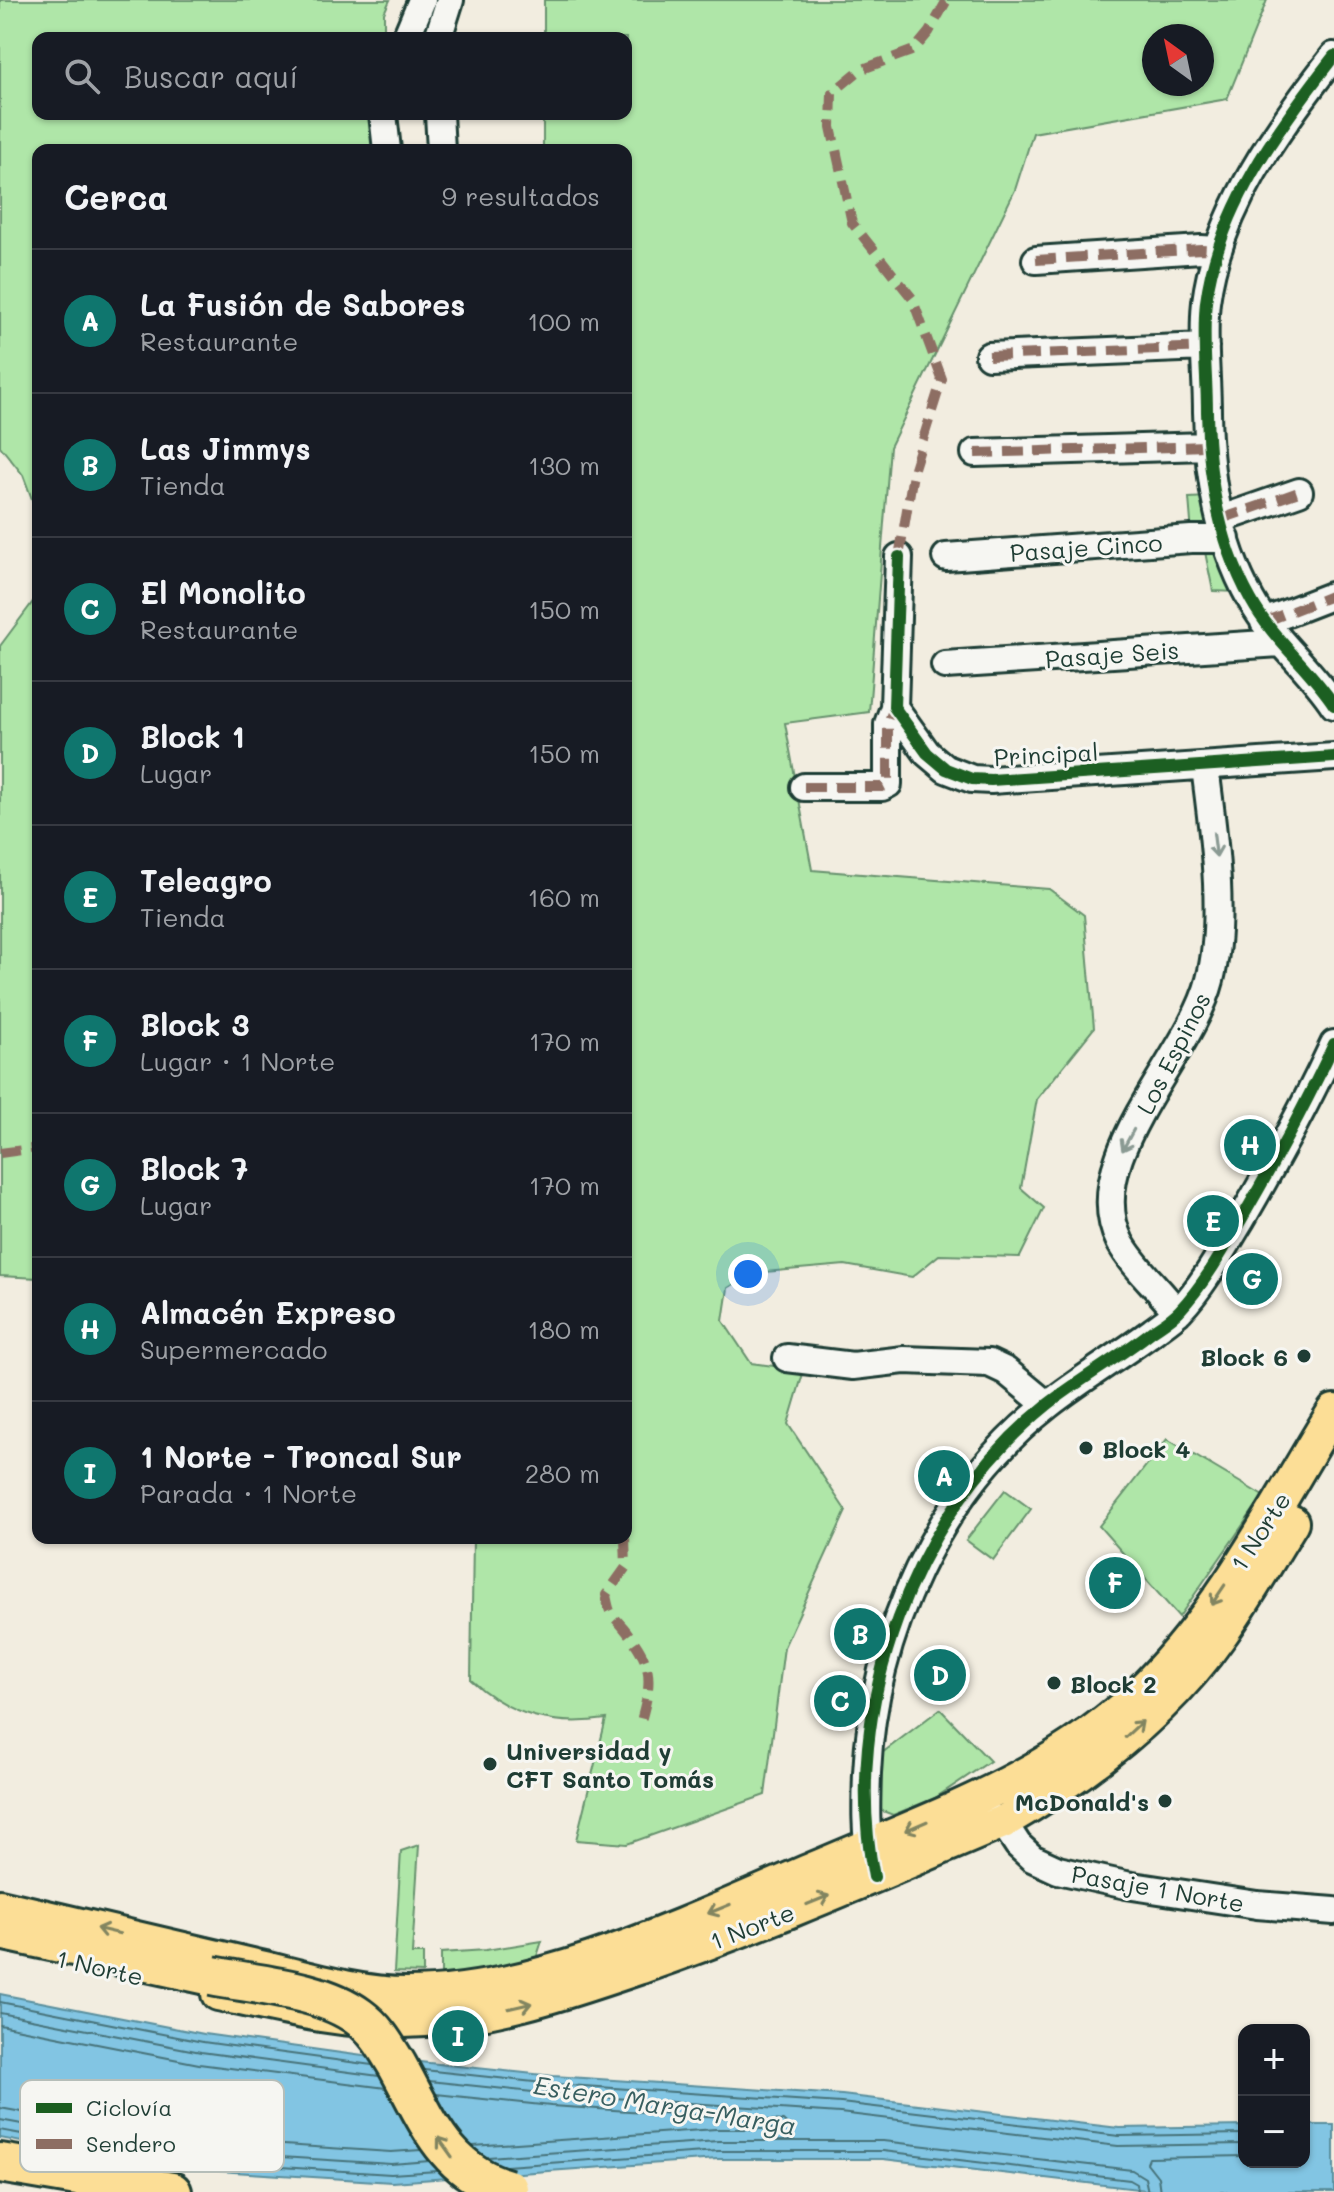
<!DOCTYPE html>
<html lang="es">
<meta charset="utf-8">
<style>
:root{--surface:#171b24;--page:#20242c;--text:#f1f3f6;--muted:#9ea1a6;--line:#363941;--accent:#0f766e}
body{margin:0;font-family:Mali,sans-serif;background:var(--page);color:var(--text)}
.controls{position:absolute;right:24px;bottom:24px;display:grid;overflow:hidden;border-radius:16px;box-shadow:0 2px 6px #0004}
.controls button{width:72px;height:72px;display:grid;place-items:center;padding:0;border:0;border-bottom:2px solid var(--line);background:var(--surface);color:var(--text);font:40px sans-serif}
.compass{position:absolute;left:1142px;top:24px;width:72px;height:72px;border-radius:50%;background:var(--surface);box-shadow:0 2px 6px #0004;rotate:327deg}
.you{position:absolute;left:748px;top:1274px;width:28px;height:28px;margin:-20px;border:6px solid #fff;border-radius:50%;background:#1a73e8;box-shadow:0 0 0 12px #1a73e833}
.badge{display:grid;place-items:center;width:52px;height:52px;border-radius:50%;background:var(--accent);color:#fff;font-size:26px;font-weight:700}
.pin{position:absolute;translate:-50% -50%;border:4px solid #fff;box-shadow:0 2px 8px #0006}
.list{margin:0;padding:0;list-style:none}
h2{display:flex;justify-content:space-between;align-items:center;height:104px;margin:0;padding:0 32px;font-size:34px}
h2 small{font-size:26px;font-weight:400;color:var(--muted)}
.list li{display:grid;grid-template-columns:52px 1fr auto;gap:24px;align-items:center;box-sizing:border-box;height:144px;padding:0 32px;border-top:2px solid var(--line)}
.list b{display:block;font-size:30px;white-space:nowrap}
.list p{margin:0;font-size:26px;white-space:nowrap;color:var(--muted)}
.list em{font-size:26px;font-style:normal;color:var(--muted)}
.icon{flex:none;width:44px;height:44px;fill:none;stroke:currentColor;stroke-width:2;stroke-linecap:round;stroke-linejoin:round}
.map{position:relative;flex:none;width:1334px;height:2192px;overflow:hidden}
.search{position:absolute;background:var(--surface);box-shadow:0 2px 6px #0004;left:32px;top:32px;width:600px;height:88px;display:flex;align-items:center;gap:20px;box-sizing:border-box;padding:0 28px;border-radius:16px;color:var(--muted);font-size:30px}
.panel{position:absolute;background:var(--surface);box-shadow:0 2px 6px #0004;left:32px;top:144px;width:600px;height:1400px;border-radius:16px}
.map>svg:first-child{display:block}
</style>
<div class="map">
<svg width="1334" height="2192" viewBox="0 0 1334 2192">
<rect width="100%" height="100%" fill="#f2ede0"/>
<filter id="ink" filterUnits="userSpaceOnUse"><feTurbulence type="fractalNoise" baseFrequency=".0125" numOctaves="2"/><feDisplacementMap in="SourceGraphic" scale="16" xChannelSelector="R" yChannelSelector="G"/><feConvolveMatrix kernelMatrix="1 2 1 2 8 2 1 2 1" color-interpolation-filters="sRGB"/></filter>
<g filter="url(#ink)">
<path fill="#afe6a8" stroke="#67926e" stroke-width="2" fill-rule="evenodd" d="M0,0H390L384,13V38H38V114H385L383,150H38V515L23,475L0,446Z
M544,0H1267L1227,99L1033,133L1015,190L890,447L869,712L785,723L812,870L1049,889L1084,915L1094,1028L1037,1099L1021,1188L1044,1208L1020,1257L939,1255L912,1277L845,1265L752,1273L728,1288L723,1321L751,1363L804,1370L788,1424L846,1511L784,1647L765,1795L627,1844L576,1840L606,1719C554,1727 510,1716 471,1680L473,1538H626V150H543V114H626V38H544ZM1154,36H1202V84H1154Z
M1208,497L1211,532L1192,534L1189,498Z
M1205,552H1220L1237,592L1213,591Z
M38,595V1278L0,1276V646Z
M1167,1439L1263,1496L1179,1617L1099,1526Z
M1005,1490L1031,1509L993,1560L966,1540Z
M940,1709L990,1761L935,1798L893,1815L875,1808L882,1753Z
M419,1845L412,1954H423V1973L394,1972L401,1851Z
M542,1941L535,1962L476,1972L441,1974V1953L486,1950Z"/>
<path fill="#82c5e3" stroke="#5a8f9d" stroke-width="2" d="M0,1994L204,2034L363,2056L553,2076L842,2095L1119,2128L1244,2126V2162H1304V2125H1334V2192H1163L883,2159H718L392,2182L155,2167L0,2138Z"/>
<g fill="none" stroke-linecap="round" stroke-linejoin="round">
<path stroke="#47737a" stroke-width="2" d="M0,2002L203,2042L372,2065
M0,2013L201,2052L379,2076
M0,2025L199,2064L386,2088
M424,2070L553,2084L841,2103L1119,2136L1244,2134
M429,2081L552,2094L840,2113L1118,2146L1244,2144
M436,2094L551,2106L783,2121L786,2124L783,2129H716L473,2146
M0,2108L159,2137L391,2152L421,2150
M0,2120L157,2149L391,2164L430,2161
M0,2130L156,2159L391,2174L438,2171
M488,2157L718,2141H883L1132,2170L1145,2178L1148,2192
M506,2166L718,2151H883L1130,2180L1137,2184L1138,2192
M1160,2192L1158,2177L1147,2163L1149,2158L1244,2156"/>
<defs>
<path id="minor" d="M406,38L422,0
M438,38L450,0
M1334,56C1278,128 1218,209 1206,302C1202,338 1207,375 1207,412C1208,475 1219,543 1251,600C1273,640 1309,667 1334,705
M383,114L387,150
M439,114L441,150
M1036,260L1201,249L1218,250
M989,356L1205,347
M975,453L1207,446
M1221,519L1299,492
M899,557L894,707L927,753L946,769L972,779L991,780L1334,757
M946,557L1191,539H1226
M1264,622L1331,596
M945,665L1280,643
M804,787H882L888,784V724L894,707
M1177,1313C1160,1289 1134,1268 1120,1242C1078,1159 1190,1059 1210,980C1226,917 1213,831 1205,767
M787,1358L853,1366L904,1360L989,1363L1006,1371L1047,1405
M985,1814L1003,1822L1018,1845L1032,1858L1058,1870L1126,1885L1257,1905L1334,1911
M871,1863C865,1833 866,1804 867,1773C873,1636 938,1491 1048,1405C1081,1379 1118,1357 1152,1332C1161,1325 1172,1318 1180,1310C1205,1283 1222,1251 1241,1220C1274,1163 1306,1104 1334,1044"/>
<path id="major" d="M0,1906C84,1926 168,1945 252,1965C300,1976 357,1994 406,1994C541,1994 693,1920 815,1868C933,1817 1057,1776 1149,1683C1226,1605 1277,1503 1334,1411
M218,1994C278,2007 341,2023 403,2021C491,2019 562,1994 644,1966C766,1924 884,1872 1003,1822C1085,1775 1165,1715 1220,1636C1246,1600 1268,1561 1292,1522"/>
<path id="highway" d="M0,1930L212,1976
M0,2163L172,2192"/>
</defs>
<use href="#minor" stroke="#1f3d34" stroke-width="32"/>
<use href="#major" stroke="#1f3d34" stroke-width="38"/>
<use href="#highway" stroke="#1f3d34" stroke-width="44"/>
<use href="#minor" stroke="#f6f6f2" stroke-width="26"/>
<use href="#major" stroke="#fcde96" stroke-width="32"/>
<use href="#highway" stroke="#fcde96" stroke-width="38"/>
<defs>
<path id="highway-bridge" d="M212,1976C257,1985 322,1989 359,2017C377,2030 386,2047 397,2065C427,2119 444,2171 508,2189"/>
</defs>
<use href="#highway-bridge" stroke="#1f3d34" stroke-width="44" stroke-linecap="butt"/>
<use href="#highway-bridge" stroke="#fcde96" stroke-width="38"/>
<path stroke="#8d6e63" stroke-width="10" stroke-dasharray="20 10" stroke-linecap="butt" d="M1036,260L1201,249L1218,250
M989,356L1205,347
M975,453L1207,446
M1221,519L1299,492
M899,557L914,468L942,379L912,298L852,223L831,127L832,93L860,70L914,50L929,32L947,0
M1264,622L1331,596
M804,787H882L888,784V724L894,707
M0,1153L38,1148
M625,1538L626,1567L606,1595C610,1616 610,1612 623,1627C653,1664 653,1678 641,1721"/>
<defs>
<path id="cycleway" d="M1334,56C1278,128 1218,209 1206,302C1202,338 1207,375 1207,412C1208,475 1219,543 1251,600C1273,640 1309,667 1334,705
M899,557L894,707L927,753L946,769L972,779L991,780L1334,757
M874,1877C840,1709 914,1512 1047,1405C1080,1379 1118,1358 1151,1332C1161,1325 1172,1319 1180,1310C1205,1283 1222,1252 1241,1220C1274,1163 1306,1104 1334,1044"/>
</defs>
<use href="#cycleway" stroke="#f6f6f2" stroke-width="17"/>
<use href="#cycleway" stroke="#1b5e20" stroke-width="12"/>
</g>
<defs><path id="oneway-shaft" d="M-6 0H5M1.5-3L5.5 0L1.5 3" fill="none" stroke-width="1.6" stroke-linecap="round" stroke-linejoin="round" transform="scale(2)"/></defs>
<g stroke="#8a9a93">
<use href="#oneway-shaft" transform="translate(1215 845) rotate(83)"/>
<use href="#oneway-shaft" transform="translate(1128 1140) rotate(118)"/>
</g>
<g stroke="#828560">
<use href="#oneway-shaft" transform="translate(1218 1595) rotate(124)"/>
<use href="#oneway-shaft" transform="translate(1134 1729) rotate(-43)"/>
<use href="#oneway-shaft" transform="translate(916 1826) rotate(157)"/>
<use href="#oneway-shaft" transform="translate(818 1900) rotate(-22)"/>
<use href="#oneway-shaft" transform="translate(719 1909) rotate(158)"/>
<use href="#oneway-shaft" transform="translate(108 1931) rotate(-167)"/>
<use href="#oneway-shaft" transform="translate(520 2006) rotate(-13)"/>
<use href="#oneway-shaft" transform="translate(445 2147) rotate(-126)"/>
</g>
</g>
<g fill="#1f3d34" stroke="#f6f6f2" stroke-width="3">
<circle cx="1304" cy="1356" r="8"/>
<circle cx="1086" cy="1448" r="8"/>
<circle cx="1054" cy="1683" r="8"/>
<circle cx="490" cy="1764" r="8"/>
<circle cx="1165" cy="1801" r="8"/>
</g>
<g text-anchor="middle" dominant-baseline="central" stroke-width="6" stroke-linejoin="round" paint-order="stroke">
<g font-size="24" fill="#1f3d34" stroke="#f6f6f2">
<text transform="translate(1086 547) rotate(-4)">Pasaje Cinco</text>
<text transform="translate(1112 654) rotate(-4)">Pasaje Seis</text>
<text transform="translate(1046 754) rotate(-3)">Principal</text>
<text transform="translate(1173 1053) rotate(-63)">Los Espinos</text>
<text transform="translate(1260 1531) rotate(-57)">1 Norte</text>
<text transform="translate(1158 1888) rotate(10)">Pasaje 1 Norte</text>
<text transform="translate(752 1926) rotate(-21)">1 Norte</text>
<text transform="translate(100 1967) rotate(13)">1 Norte</text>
</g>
<g font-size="24" font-weight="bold" fill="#1f3d34" stroke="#f6f6f2" text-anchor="start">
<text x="1288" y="1356" text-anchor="end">Block 6</text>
<text x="1102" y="1448">Block 4</text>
<text x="1070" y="1683">Block 2</text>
<text x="506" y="1750">Universidad y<tspan x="506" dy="28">CFT Santo Tomás</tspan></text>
<text x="1149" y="1801" text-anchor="end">McDonald's</text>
</g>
<g font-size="26" font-style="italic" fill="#385f60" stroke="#f6f6f2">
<text transform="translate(665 2105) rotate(9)">Estero Marga-Marga</text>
</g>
</g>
<rect x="20" y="2080" width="264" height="92" rx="12" fill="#f6f6f2" stroke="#b6beb9" stroke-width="2"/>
<rect x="36" y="2103" width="36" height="10" fill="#1b5e20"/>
<rect x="36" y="2139" width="36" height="10" fill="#8d6e63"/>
<g font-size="22" fill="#1f3d34">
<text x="86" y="2116">Ciclovía</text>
<text x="86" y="2152">Sendero</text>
</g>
</svg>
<div class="controls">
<button>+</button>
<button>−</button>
</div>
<svg class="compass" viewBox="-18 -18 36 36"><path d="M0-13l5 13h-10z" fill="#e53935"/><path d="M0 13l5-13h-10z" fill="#9ea1a6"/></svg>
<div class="you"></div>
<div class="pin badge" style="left:944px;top:1476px">A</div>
<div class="pin badge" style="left:860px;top:1634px">B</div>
<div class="pin badge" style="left:840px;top:1701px">C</div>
<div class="pin badge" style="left:940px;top:1675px">D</div>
<div class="pin badge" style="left:1213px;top:1221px">E</div>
<div class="pin badge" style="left:1115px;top:1583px">F</div>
<div class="pin badge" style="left:1252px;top:1279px">G</div>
<div class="pin badge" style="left:1250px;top:1145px">H</div>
<div class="pin badge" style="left:458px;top:2036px">I</div>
<div class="search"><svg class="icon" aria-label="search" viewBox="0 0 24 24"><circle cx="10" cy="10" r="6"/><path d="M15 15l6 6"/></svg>Buscar aquí</div>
<section class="panel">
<h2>Cerca<small>9 resultados</small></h2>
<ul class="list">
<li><span class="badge">A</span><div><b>La Fusión de Sabores</b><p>Restaurante</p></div><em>100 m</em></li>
<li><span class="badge">B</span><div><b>Las Jimmys</b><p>Tienda</p></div><em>130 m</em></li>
<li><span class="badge">C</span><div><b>El Monolito</b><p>Restaurante</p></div><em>150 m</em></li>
<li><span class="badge">D</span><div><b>Block 1</b><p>Lugar</p></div><em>150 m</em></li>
<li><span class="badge">E</span><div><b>Teleagro</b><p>Tienda</p></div><em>160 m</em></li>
<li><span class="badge">F</span><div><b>Block 3</b><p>Lugar · 1 Norte</p></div><em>170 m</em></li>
<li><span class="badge">G</span><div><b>Block 7</b><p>Lugar</p></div><em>170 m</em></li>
<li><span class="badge">H</span><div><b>Almacén Expreso</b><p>Supermercado</p></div><em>180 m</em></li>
<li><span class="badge">I</span><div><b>1 Norte - Troncal Sur</b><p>Parada · 1 Norte</p></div><em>280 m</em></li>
</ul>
</section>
</div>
